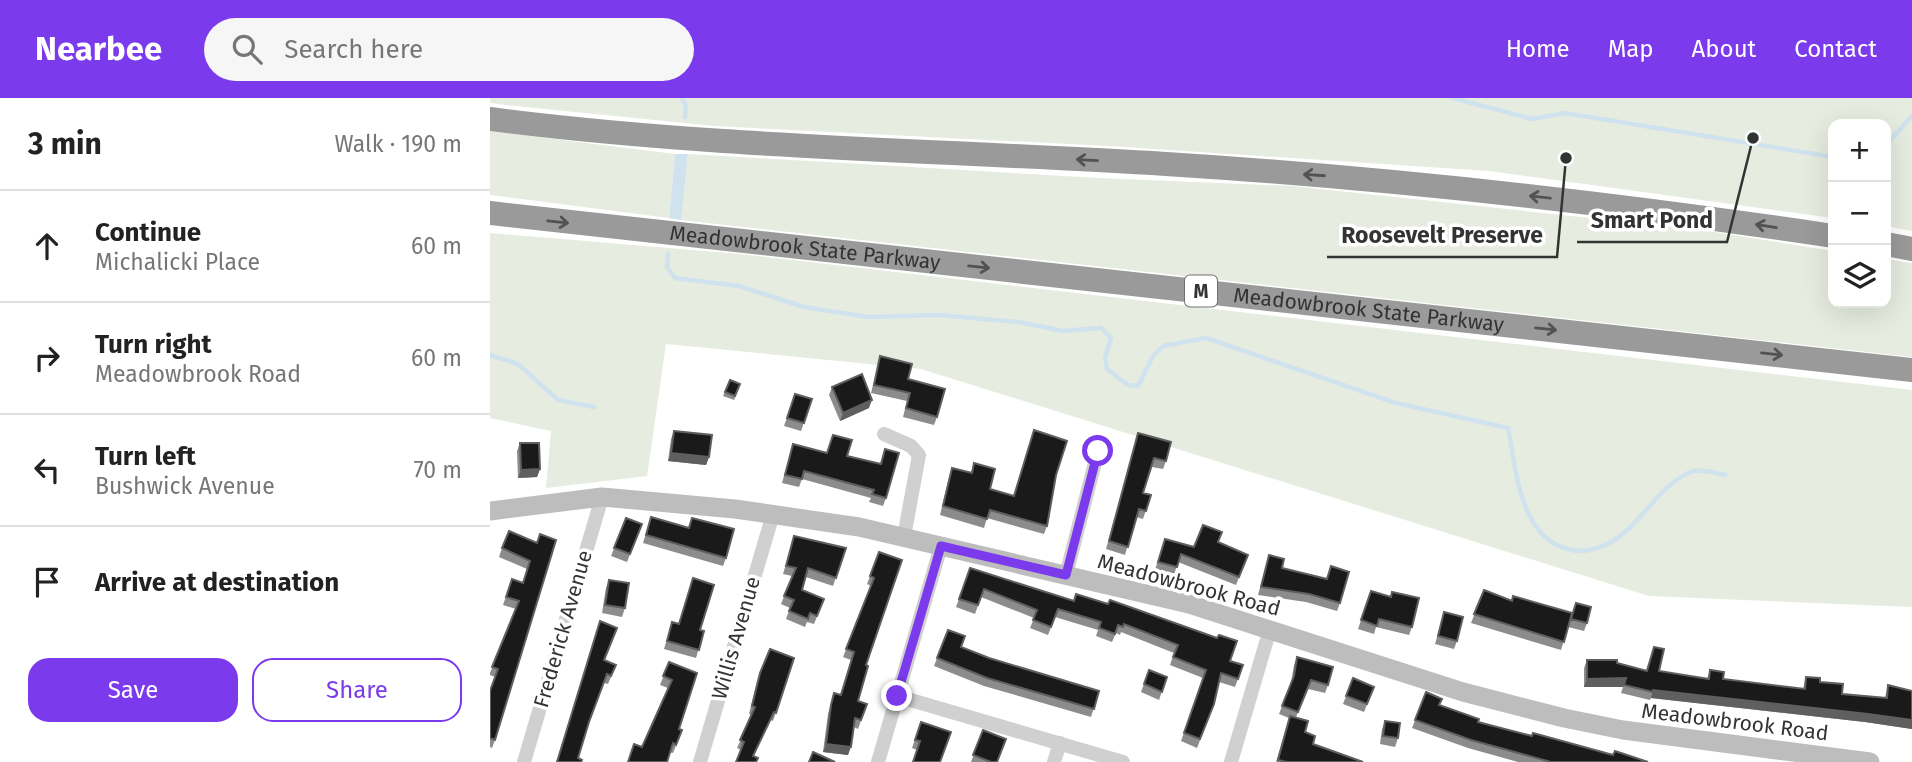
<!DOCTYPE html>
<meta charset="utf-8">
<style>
:root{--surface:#fff;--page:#f6f6f6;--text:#222;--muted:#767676;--line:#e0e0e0;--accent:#7c3aed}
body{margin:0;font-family:"Fira Sans",sans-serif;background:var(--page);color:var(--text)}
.controls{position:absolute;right:21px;top:21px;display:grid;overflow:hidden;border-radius:14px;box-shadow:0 7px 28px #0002}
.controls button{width:63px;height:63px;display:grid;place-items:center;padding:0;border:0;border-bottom:2px solid var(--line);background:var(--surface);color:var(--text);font:35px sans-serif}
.stop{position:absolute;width:21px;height:21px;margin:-16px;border:5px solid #7c3aed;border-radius:50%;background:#fff}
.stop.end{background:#7c3aed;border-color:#fff;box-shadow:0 2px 7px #0008}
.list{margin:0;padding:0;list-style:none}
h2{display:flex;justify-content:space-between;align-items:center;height:91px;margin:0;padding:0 28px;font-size:30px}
h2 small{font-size:23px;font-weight:400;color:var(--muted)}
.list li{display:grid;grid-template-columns:46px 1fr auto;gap:21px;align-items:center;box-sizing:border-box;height:112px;padding:0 28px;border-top:2px solid var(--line)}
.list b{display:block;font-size:26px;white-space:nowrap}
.list p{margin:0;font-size:23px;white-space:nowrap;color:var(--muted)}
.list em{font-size:23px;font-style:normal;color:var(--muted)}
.actions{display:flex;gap:14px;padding:21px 28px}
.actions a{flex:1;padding:16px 0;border:2px solid var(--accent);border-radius:21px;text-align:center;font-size:24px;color:var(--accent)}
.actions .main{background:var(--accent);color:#fff}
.icon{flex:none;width:38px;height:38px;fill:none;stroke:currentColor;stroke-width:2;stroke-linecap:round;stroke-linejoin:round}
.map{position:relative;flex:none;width:1422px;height:664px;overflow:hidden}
header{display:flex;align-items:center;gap:42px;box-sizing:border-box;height:98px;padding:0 35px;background:var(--accent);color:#fff}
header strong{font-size:33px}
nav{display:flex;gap:38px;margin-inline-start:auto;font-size:24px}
.search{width:490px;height:63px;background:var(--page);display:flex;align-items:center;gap:18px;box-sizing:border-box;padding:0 24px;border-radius:38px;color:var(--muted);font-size:26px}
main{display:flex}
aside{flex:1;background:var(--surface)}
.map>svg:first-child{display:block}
</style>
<header>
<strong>Nearbee</strong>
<div class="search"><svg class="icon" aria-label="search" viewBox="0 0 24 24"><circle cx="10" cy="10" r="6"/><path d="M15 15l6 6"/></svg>Search here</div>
<nav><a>Home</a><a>Map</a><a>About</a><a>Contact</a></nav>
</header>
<main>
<aside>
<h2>3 min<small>Walk · 190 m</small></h2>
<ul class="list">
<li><svg class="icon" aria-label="ahead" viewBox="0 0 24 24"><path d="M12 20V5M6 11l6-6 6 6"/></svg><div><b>Continue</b><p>Michalicki Place</p></div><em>60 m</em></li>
<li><svg class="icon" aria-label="right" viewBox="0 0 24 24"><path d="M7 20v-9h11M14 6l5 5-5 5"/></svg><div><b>Turn right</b><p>Meadowbrook Road</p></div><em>60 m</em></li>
<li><svg class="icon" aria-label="left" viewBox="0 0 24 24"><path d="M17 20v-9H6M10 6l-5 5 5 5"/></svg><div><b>Turn left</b><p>Bushwick Avenue</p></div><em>70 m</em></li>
<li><svg class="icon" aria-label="arrive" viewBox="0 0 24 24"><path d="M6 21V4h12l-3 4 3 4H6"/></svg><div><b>Arrive at destination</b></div></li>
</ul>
<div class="actions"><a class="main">Save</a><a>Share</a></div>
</aside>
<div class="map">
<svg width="1422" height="664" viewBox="0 0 1422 664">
<rect width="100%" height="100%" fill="#fff"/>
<path fill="#e6ecdf" d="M0,0H1422V133L1396,128V26H1343V120L999,73L619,48L225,28L25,8L0,5Z
M0,33L185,56L179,120L0,97Z
M198,56L608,80L802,88L1212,132L1343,153V205H1396V161L1422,165V259L191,122Z
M0,135L250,156L1422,292V509L1159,498L431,271L176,246L157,378L56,390L61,333L0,320Z"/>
<path fill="#cfe2ee" d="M185,56H198L191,122L179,120Z"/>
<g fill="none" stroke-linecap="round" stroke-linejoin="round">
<path stroke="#cfe2ee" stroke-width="4.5" d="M192,0L196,9L195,19
M963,0L1042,21L1075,15L1343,59
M1396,47L1422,18
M178,156L177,169L185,180L249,188L314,209L378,219L449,217L529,224L573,233L611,230L621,240L615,259L617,271L638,287L648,288L663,258L673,248L716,240L906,305L1018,330C1023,356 1026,386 1036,410C1055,456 1097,466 1135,434C1157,415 1175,383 1203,373C1212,371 1226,375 1235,377
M0,257L28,266L68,302L104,309"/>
<path stroke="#d0d0d0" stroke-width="14" d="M394,336L421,348L429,357L414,439
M576,477L608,353
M407,598L633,664
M34,664L112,399
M210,664L283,416
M388,664L451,448
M564,664L570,645
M741,664L780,531"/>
<path stroke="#bdbdbd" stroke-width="19" d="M0,413L112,399L245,411L369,429L699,506L973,594L1074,620L1133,632L1380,664"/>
<g stroke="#9a9a9a" stroke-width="24">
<path d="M0,21C224,50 451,52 676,66C900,80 1122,105 1343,138"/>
<path id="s1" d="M0,115L1422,272"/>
<path d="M1396,146L1422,151"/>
</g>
</g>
<path fill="#8c8c8c" d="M390,258L418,281L447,319L444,327L413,319L417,303L381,295Z
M240,282L250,286L244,302L233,298Z
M342,289L379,310L350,323L339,297Z
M305,296L322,301L311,333L294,328Z
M184,333L219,359L216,367L178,363L181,341Z
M648,335L676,363L673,371L662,369L653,395L661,397L653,421L646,419L635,457L616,451Z
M30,345L50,371L47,379L28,380L27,353Z
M303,346L337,355L357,358L390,366L395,351L396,400L393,408L379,404L381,400L312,381L309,389L292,385Z
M484,365L500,391L523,398L566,377L557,428L554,436L497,420L494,430L450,417L459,379L462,370L481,375Z
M161,419L198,430L202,420L236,460L233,468L153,445Z
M136,420L152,426L137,464L121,458Z
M304,438L356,450L343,488L316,479L312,492L334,501L324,526L317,524L315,529L296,521L300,510L291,506L302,478L293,476Z
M47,445L5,642L2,650L0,649V593L5,579L0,577V575L26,511L13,507L22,481L33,485L37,471L9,459L12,450Z
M728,445L758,457L746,487L688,464L684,477L665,472L672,449H704Z
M389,454L376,567L368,603L377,606L368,631L364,629L358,657L333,654L338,616L344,595L350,597L361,562L353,559L381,488L377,486Z
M779,457L792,470L837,481L841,468L850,505L847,513L816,504L768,497Z
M480,470L740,563L748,581L745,589L729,584L724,606L707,650L691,643L713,580L680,567L684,555L631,534L630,537L626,535L622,544L606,538L608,532L565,519L558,537L540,530L544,520L491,499L485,516L466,509Z
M119,482L135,510L132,519L112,515L116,490Z
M994,492L1022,503L1082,516L1086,505L1097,525L1094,533L1078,529L1071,552L981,525Z
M881,493L900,499L902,494L922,529L919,537L886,529L884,536L868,531Z
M954,514L967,543L964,551L945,546Z
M182,524L214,533L206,560L174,551Z
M458,532L471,549L499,560L609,593L601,619L494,588L444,568Z
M1164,549L1169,573L1217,581L1220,572L1233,581L1313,591L1316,579L1330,584L1352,596L1395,600L1398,587L1422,593V631L1375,624L1161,600L1160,602L1131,595L1133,589H1094V570L1097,562L1127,565L1156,573Z
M280,551L304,560L283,623L281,622L251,652L247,650L262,617L259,616L267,583Z
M807,559L838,587L835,595L818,591L806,619L815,634L823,646L873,664H786L799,620L789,616L801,585L804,567Z
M114,562L126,567L118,586L114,585L98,625L88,660L66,664Z
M179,564L189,631V640L183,655L152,649L178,590L170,587Z
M659,572L677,579L669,602L651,594Z
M863,580L884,589L874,614L853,606Z
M936,594L949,607L988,624L1123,657L1158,664H1028L978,650L922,630Z
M895,623L908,640L905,649L890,646L892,631Z
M431,624L461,634L427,652L422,650Z
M493,632L507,664H481Z"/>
<path fill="#5f5f5f" d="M382,302L379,310L350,323L353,315Z
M181,355L219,359L216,367L178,363Z
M50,371L47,379L28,380L31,372Z
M1136,580L1133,589H1094L1097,581Z
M1163,592L1378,616L1422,622V631L1375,624L1161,600Z
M336,646L361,649L358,657L333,654Z"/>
<path fill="#1a1a1a" stroke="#5f5f5f" stroke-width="2" d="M390,258L422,266L418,281L455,291L447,319L416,310L420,295L384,287Z
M372,276L382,302L353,315L342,289Z
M240,282L250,286L245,298L235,294Z
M305,296L322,301L314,325L297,320Z
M544,332L577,343L566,377L557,428L500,412L497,421L453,408L462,370L482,375L484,365L505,371L500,391L524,398Z
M184,333L222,337L219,359L181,355Z
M648,335L681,344L676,363L664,360L653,395L661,397L656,413L649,411L638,449L619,443Z
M343,337L362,342L357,358L391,366L395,351L409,355L396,400L382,396L384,392L314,373L312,381L295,377L303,346L337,355Z
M30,345H49L50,371L31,372Z
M161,419L199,430L202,420L244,431L236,460L156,437Z
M136,420L152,426L140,456L124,450Z
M713,427L732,434L728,444L758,457L749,479L691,456L687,469L668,464L675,441L704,449Z
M19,433L47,445L50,436L66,442L5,642L0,640V593L8,571L2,569L29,503L16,499L22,481L33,485L40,463L12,450Z
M304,438L356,450L346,480L318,470L312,492L334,501L327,518L320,515L318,521L299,513L304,502L294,498L306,470L296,468Z
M389,454L412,462L376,567L378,568L368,603L377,606L371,622L365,620L361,649L336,646L341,607L344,595L351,597L364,554L356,551L384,480L380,478Z
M779,457L794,461L792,470L837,481L841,468L859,474L850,505L819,496L771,489Z
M480,470L584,503L586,496L618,506L620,502L727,540L729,537L747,543L740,563L753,567L748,581L731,575L724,606L710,641L694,635L716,572L683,559L688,547L634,526L633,529L628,527L625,536L609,530L611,524L568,511L561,529L543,522L547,512L494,491L488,507L469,501Z
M203,480L224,487L210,532L214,533L209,552L177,543L182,524L189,526Z
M119,482L139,485L135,510L115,507Z
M994,492L1022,503L1023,498L1082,515L1074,544L984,516Z
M881,493L901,499L902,494L929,500L922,529L889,521L887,528L871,522Z
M1086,505L1101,509L1097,525L1081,521Z
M954,514L973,519L967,543L948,538Z
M110,523L127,530L114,562L126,567L121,578L117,576L99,624L88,660L92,662L91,664H67Z
M458,532L475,538L471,549L499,560L609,593L604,611L497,580L447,560Z
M1164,549L1174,551L1169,573L1219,581L1220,572L1234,574L1233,581L1315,591L1316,579L1330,580V584L1353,586L1352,596L1397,600L1398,587L1422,593V622L1378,616L1163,592V594L1134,587L1136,580L1097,581V562H1127V565L1157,573Z
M280,551L304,560L286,615L284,614L263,658L268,660L266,664H246L254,644L250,642L265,609L262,608L270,575Z
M807,559L843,569L838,587L821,582L808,614L792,608L804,578Z
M179,564L207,575L189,631L192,632L186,647L183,645L177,664H138L144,646L152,649L182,582L173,578Z
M659,572L677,579L672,594L654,586Z
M863,580L884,589L877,606L856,598Z
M936,594L952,601L949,607L989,621L988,624L1042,638L1043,635L1123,657L1125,653L1158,664H1061L981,642L925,622Z
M800,618L818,623L815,634L825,638L823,646L873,664H797L788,662Z
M895,623L910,625L908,640L893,638Z
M431,624L461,634L450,664H423L430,643L425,642Z
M493,632L516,641L507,664H501L483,657Z
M323,654L345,664H319Z"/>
<defs><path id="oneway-shaft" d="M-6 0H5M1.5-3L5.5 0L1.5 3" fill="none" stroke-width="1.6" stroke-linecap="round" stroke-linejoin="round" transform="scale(1.75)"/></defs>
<g stroke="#525252">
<use href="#oneway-shaft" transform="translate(597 62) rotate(-177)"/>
<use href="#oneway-shaft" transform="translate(824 77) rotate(-176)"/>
<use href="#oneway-shaft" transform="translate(1050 99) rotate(-174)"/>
<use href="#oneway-shaft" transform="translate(68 124) rotate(6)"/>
<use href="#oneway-shaft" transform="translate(1276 128) rotate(-171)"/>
<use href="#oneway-shaft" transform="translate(489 169) rotate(6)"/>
<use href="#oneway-shaft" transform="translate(1056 231) rotate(6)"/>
<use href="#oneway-shaft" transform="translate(1282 256) rotate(6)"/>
</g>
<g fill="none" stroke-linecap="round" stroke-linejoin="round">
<path stroke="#7c3aed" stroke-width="9" d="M407,598L451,448L576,477L608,353"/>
</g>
<g text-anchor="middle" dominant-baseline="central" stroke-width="7" stroke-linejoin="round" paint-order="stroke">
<rect fill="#fff" stroke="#707070" stroke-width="2" x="695" y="177.5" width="32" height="31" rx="5"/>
<g font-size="19" font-weight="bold" fill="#333">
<text x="711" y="193">M</text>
</g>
<g font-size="21" fill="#333" stroke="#fff">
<text stroke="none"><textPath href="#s1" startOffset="317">Meadowbrook State Parkway</textPath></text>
<text stroke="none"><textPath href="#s1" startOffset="884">Meadowbrook State Parkway</textPath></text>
<text transform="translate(699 487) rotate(15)">Meadowbrook Road</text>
<text transform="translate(73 531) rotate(-74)">Frederick Avenue</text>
<text transform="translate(246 540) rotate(-74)">Willis Avenue</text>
<text transform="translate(1245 624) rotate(7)">Meadowbrook Road</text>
</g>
</g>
<path fill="none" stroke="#333" stroke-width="2.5" d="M1263 40L1237 144H1087M1076 60L1067 159H837"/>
<g fill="#333" stroke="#fff" stroke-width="2.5">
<circle cx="1263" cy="40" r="7"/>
<circle cx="1076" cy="60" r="7"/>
</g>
<g font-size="23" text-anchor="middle" font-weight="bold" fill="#333" stroke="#fff" stroke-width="7" stroke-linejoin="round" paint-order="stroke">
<text x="1162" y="130">Smart Pond</text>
<text x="952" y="145">Roosevelt Preserve</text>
</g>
</svg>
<div class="controls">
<button>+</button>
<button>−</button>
<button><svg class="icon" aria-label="layers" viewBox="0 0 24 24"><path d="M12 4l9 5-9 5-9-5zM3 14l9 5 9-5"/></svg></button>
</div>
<div class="stop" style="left:608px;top:353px"></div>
<div class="stop end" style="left:407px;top:598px"></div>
</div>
</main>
